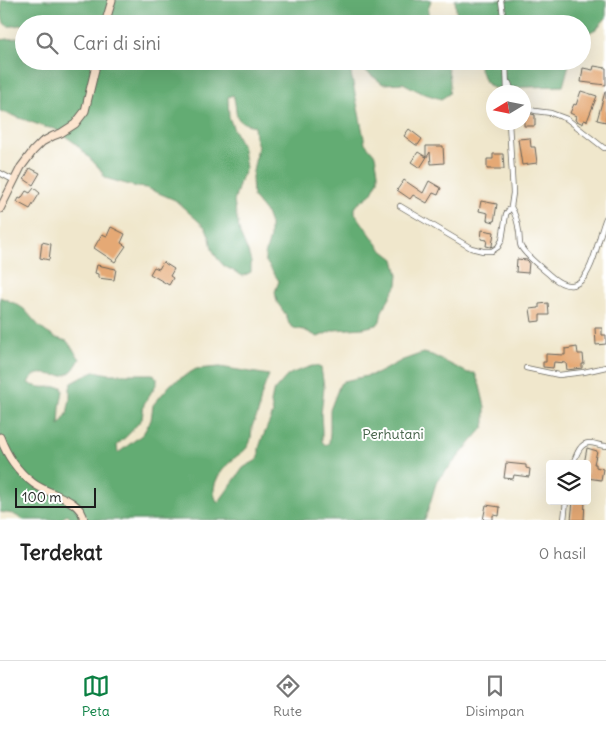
<!DOCTYPE html>
<html lang="id">
<style>
:root{--surface:#fff;--page:#f6f6f6;--text:#222;--muted:#767676;--line:#e0e0e0;--accent:#0b8043}
body{margin:0;font-family:Delius,sans-serif;background:var(--page);color:var(--text)}
.controls{position:absolute;right:15px;bottom:15px;display:grid;overflow:hidden;border-radius:5px;box-shadow:0 5px 20px #0002}
.controls button{width:45px;height:45px;display:grid;place-items:center;padding:0;border:0;border-bottom:1px solid var(--line);background:var(--surface);color:var(--text);font:25px sans-serif}
.compass{position:absolute;left:486px;top:85px;width:45px;height:45px;border-radius:50%;background:var(--surface);box-shadow:0 5px 20px #0002;rotate:260deg}
.scale{position:absolute;left:15px;bottom:12px;width:81px;box-sizing:border-box;padding-left:5px;border:2px solid #1c1c1c;border-top:0;font-size:14px;line-height:18px;white-space:nowrap;color:#1c1c1c;-webkit-text-stroke:4px #fff;paint-order:stroke}
.list{margin:0;padding:0;list-style:none}
h2{display:flex;justify-content:space-between;align-items:center;height:65px;margin:0;padding:0 20px;font-size:21px}
h2 small{font-size:16px;font-weight:400;color:var(--muted)}
.icon{flex:none;width:28px;height:28px;fill:none;stroke:currentColor;stroke-width:2;stroke-linecap:round;stroke-linejoin:round}
.map{position:relative;flex:none;width:606px;height:520px;overflow:hidden}
.search{position:absolute;background:var(--surface);box-shadow:0 5px 20px #0002;left:15px;right:15px;top:15px;height:55px;display:flex;align-items:center;gap:12px;box-sizing:border-box;padding:0 18px;border-radius:28px;color:var(--muted);font-size:19px}
.sheet{height:140px;background:var(--surface)}
nav{display:flex;justify-content:space-around;align-items:center;box-sizing:border-box;height:70px;border-top:1px solid var(--line);background:var(--surface);font-size:14px;color:var(--muted)}
nav a{display:grid;justify-items:center;gap:2px}
nav .on{color:var(--accent)}
.map>svg:first-child{display:block}
</style>
<div class="map">
<svg width="606" height="520" viewBox="0 0 606 520">
<rect width="100%" height="100%" fill="#fff"/>
<filter id="ink" filterUnits="userSpaceOnUse"><feTurbulence type="fractalNoise" baseFrequency=".02" numOctaves="2"/><feDisplacementMap in="SourceGraphic" scale="10" xChannelSelector="R" yChannelSelector="G"/><feConvolveMatrix kernelMatrix="1 2 1 2 8 2 1 2 1" color-interpolation-filters="sRGB"/></filter>
<filter id="wash" filterUnits="userSpaceOnUse"><feTurbulence type="fractalNoise" baseFrequency=".0096" numOctaves="4" result="noise"/><feDisplacementMap in="SourceGraphic" scale="20" xChannelSelector="R" yChannelSelector="G"/><feGaussianBlur stdDeviation="1.12" result="paint"/><feColorMatrix in="noise" values="0 0 0 0 0 0 0 0 0 0 0 0 0 0 0 0 0 1.4 0 .05"/><feComposite in="paint" operator="in"/></filter>
<g filter="url(#wash)">
<rect width="100%" height="100%" fill="#f0e7cc"/>
<path fill="#64ac73" stroke="#406448" d="M1,0H431L428,10L429,24L33,23C4,27 2,33 1,0Z
M455,0H606V18L596,29L582,36V24H459L457,18Z
M24,37V61H444C450,71 451,83 449,94L441,99L422,93L403,83L383,84L359,66L349,64L365,143L375,155L378,172V181L371,194L358,204L355,208V213L381,249L394,259L398,275L397,285L387,302L382,311L380,321L377,325L363,328L334,330L318,337L304,330L294,328L289,324L286,315L277,302L275,292L279,281L265,260V255L270,238V224L266,213L253,197L252,177L258,146L255,137L254,126C230,121 239,113 233,95L228,97L229,117L234,130L239,140L242,144L246,168L240,181L234,202L240,234L248,252L251,262V272L243,276L224,266L217,258L212,249L210,238L206,228L175,200L147,188L137,187L105,178L100,169L75,143L55,129L45,127L0,111V40Z
M477,61H570L563,86L493,88L485,82Z
M0,297L16,304L24,309L39,326L46,332L56,338L67,341L80,359C77,364 73,372 67,374C54,380 36,365 28,383C41,390 49,386 62,387L63,391L60,407L59,426L67,414L70,399V388L72,383L94,371L109,374H153L157,378V383L144,404L142,419L129,434L117,445L118,453L143,434L151,420L153,405L171,384L196,369L220,367L269,375C266,382 263,390 261,397C260,402 259,408 258,413C257,418 253,422 252,427C251,434 252,440 248,446C245,451 241,453 237,456C224,467 206,485 218,503L243,468C248,464 254,463 259,458V448L262,439L271,418L273,413L271,403L273,392L287,376L292,373L312,366H316L321,368L324,387L321,414L322,430V441L325,445L329,443L330,433V410L340,384L344,381L376,374L403,360L423,353L432,355L468,373H475L480,386L485,407V422L484,427L447,470L437,480L425,520H73L67,514L61,520H24L13,514L0,512Z"/>
<g id="blocks">
<path fill="#e5a975" d="M594,66L606,68V85L581,82L583,68L593,70Z
M581,91L597,96L587,121L584,120L583,124L575,120L576,116L570,113L574,104L576,105Z
M605,92H606V122L597,120Z
M524,112L535,115V126H524Z
M409,129L422,139L418,145H416L404,136Z
M530,138L531,147H535L537,163L522,165L518,139Z
M426,146H443L444,163L431,164L430,152L420,168L411,162L418,152L426,157Z
M493,154H503L504,169H487V159H493Z
M30,168L40,173L33,185L24,179Z
M404,180L423,193L429,181L441,188L438,195L433,193L427,203L413,195L410,199L397,190Z
M34,188L40,193L30,209L17,202L19,198L21,199L26,191L30,193Z
M481,201L497,204L494,222L487,220L488,213L479,211Z
M111,227L125,234L121,243L126,246L115,262L94,248L102,234L107,236Z
M482,230L494,232L492,246L491,247L486,246L487,240L481,239Z
M42,242L51,244L49,260L40,258Z
M517,259L527,260L529,262L528,273L516,272Z
M163,262L174,269L170,276L173,278L169,285L150,274L154,267L159,269Z
M97,265L116,269L114,280L98,278V274L95,273Z
M548,303L549,315H540V321L532,322L530,309L539,308V304Z
M595,328H602V335H606V344L596,345Z
M577,347L578,354H583L584,364H582V368L567,370L566,363L554,362L553,368L543,367V362H546V354L565,355V349Z
M587,448L597,451L594,464H596V467L603,469L601,480L587,478V464H584Z
M506,463L526,465V468L530,469L529,477L514,475L513,479L504,478Z
M573,501H585L584,520H571Z
M486,505L500,507L499,516L493,515V520H483Z"/>
</g>
</g>
<g filter="url(#ink)">
<use href="#blocks" fill-opacity="0" stroke="#66635a" stroke-width="1"/>
<g fill="none" stroke-linecap="round" stroke-linejoin="round">
<defs>
<path id="street" d="M501,0L504,24
M506,61L507,92
M509,83L512,92
M524,107L535,111L551,113L567,119L604,148H606
M0,173L13,180
M400,206L471,248L483,251H492L498,247L502,240L506,214L511,207L513,193L509,122
M511,207C516,215 518,223 519,232C520,237 519,243 521,247C529,259 542,268 552,277C591,309 596,239 606,218
M526,368L559,375L584,372L606,367
M573,464C576,456 580,442 590,443C595,443 600,446 606,446
M564,520L566,501"/>
<path id="secondary" d="M105,24L112,0
M0,209L21,167L33,151L42,142L53,136L61,133L75,124L85,111L97,61
M0,437C7,456 17,471 33,483C48,495 81,498 84,520"/>
</defs>
<use href="#street" stroke="#66635a" stroke-width="6"/>
<use href="#secondary" stroke="#66635a" stroke-width="9"/>
<use href="#street" stroke="#fff" stroke-width="4.5"/>
<use href="#secondary" stroke="#fce5cf" stroke-width="7"/>
</g>
</g>
<g text-anchor="middle" dominant-baseline="central" stroke-width="4" stroke-linejoin="round" paint-order="stroke">
<g font-size="14" fill="#426046" stroke="#fff">
<text x="393" y="434">Perhutani</text>
</g>
</g>
</svg>
<div class="controls">
<button><svg class="icon" aria-label="layers" viewBox="0 0 24 24"><path d="M12 4l9 5-9 5-9-5zM3 14l9 5 9-5"/></svg></button>
</div>
<svg class="compass" viewBox="-18 -18 36 36"><path d="M0-13l5 13h-10z" fill="#e53935"/><path d="M0 13l5-13h-10z" fill="#767676"/></svg>
<div class="scale">100 m</div>
<div class="search"><svg class="icon" aria-label="search" viewBox="0 0 24 24"><circle cx="10" cy="10" r="6"/><path d="M15 15l6 6"/></svg>Cari di sini</div>
</div>
<section class="sheet">
<h2>Terdekat<small>0 hasil</small></h2>
<ul class="list">
</ul>
</section>
<nav>
<a class="on"><svg class="icon" aria-label="map" viewBox="0 0 24 24"><path d="M3 6l6-2 6 2 6-2v14l-6 2-6-2-6 2zM9 4v14M15 6v14"/></svg>Peta</a>
<a><svg class="icon" aria-label="directions" viewBox="0 0 24 24"><path d="M12 3l9 9-9 9-9-9zM9 14v-3h6M13 9l2 2-2 2"/></svg>Rute</a>
<a><svg class="icon" aria-label="saved" viewBox="0 0 24 24"><path d="M7 4h10v16l-5-4-5 4z"/></svg>Disimpan</a>
</nav>
